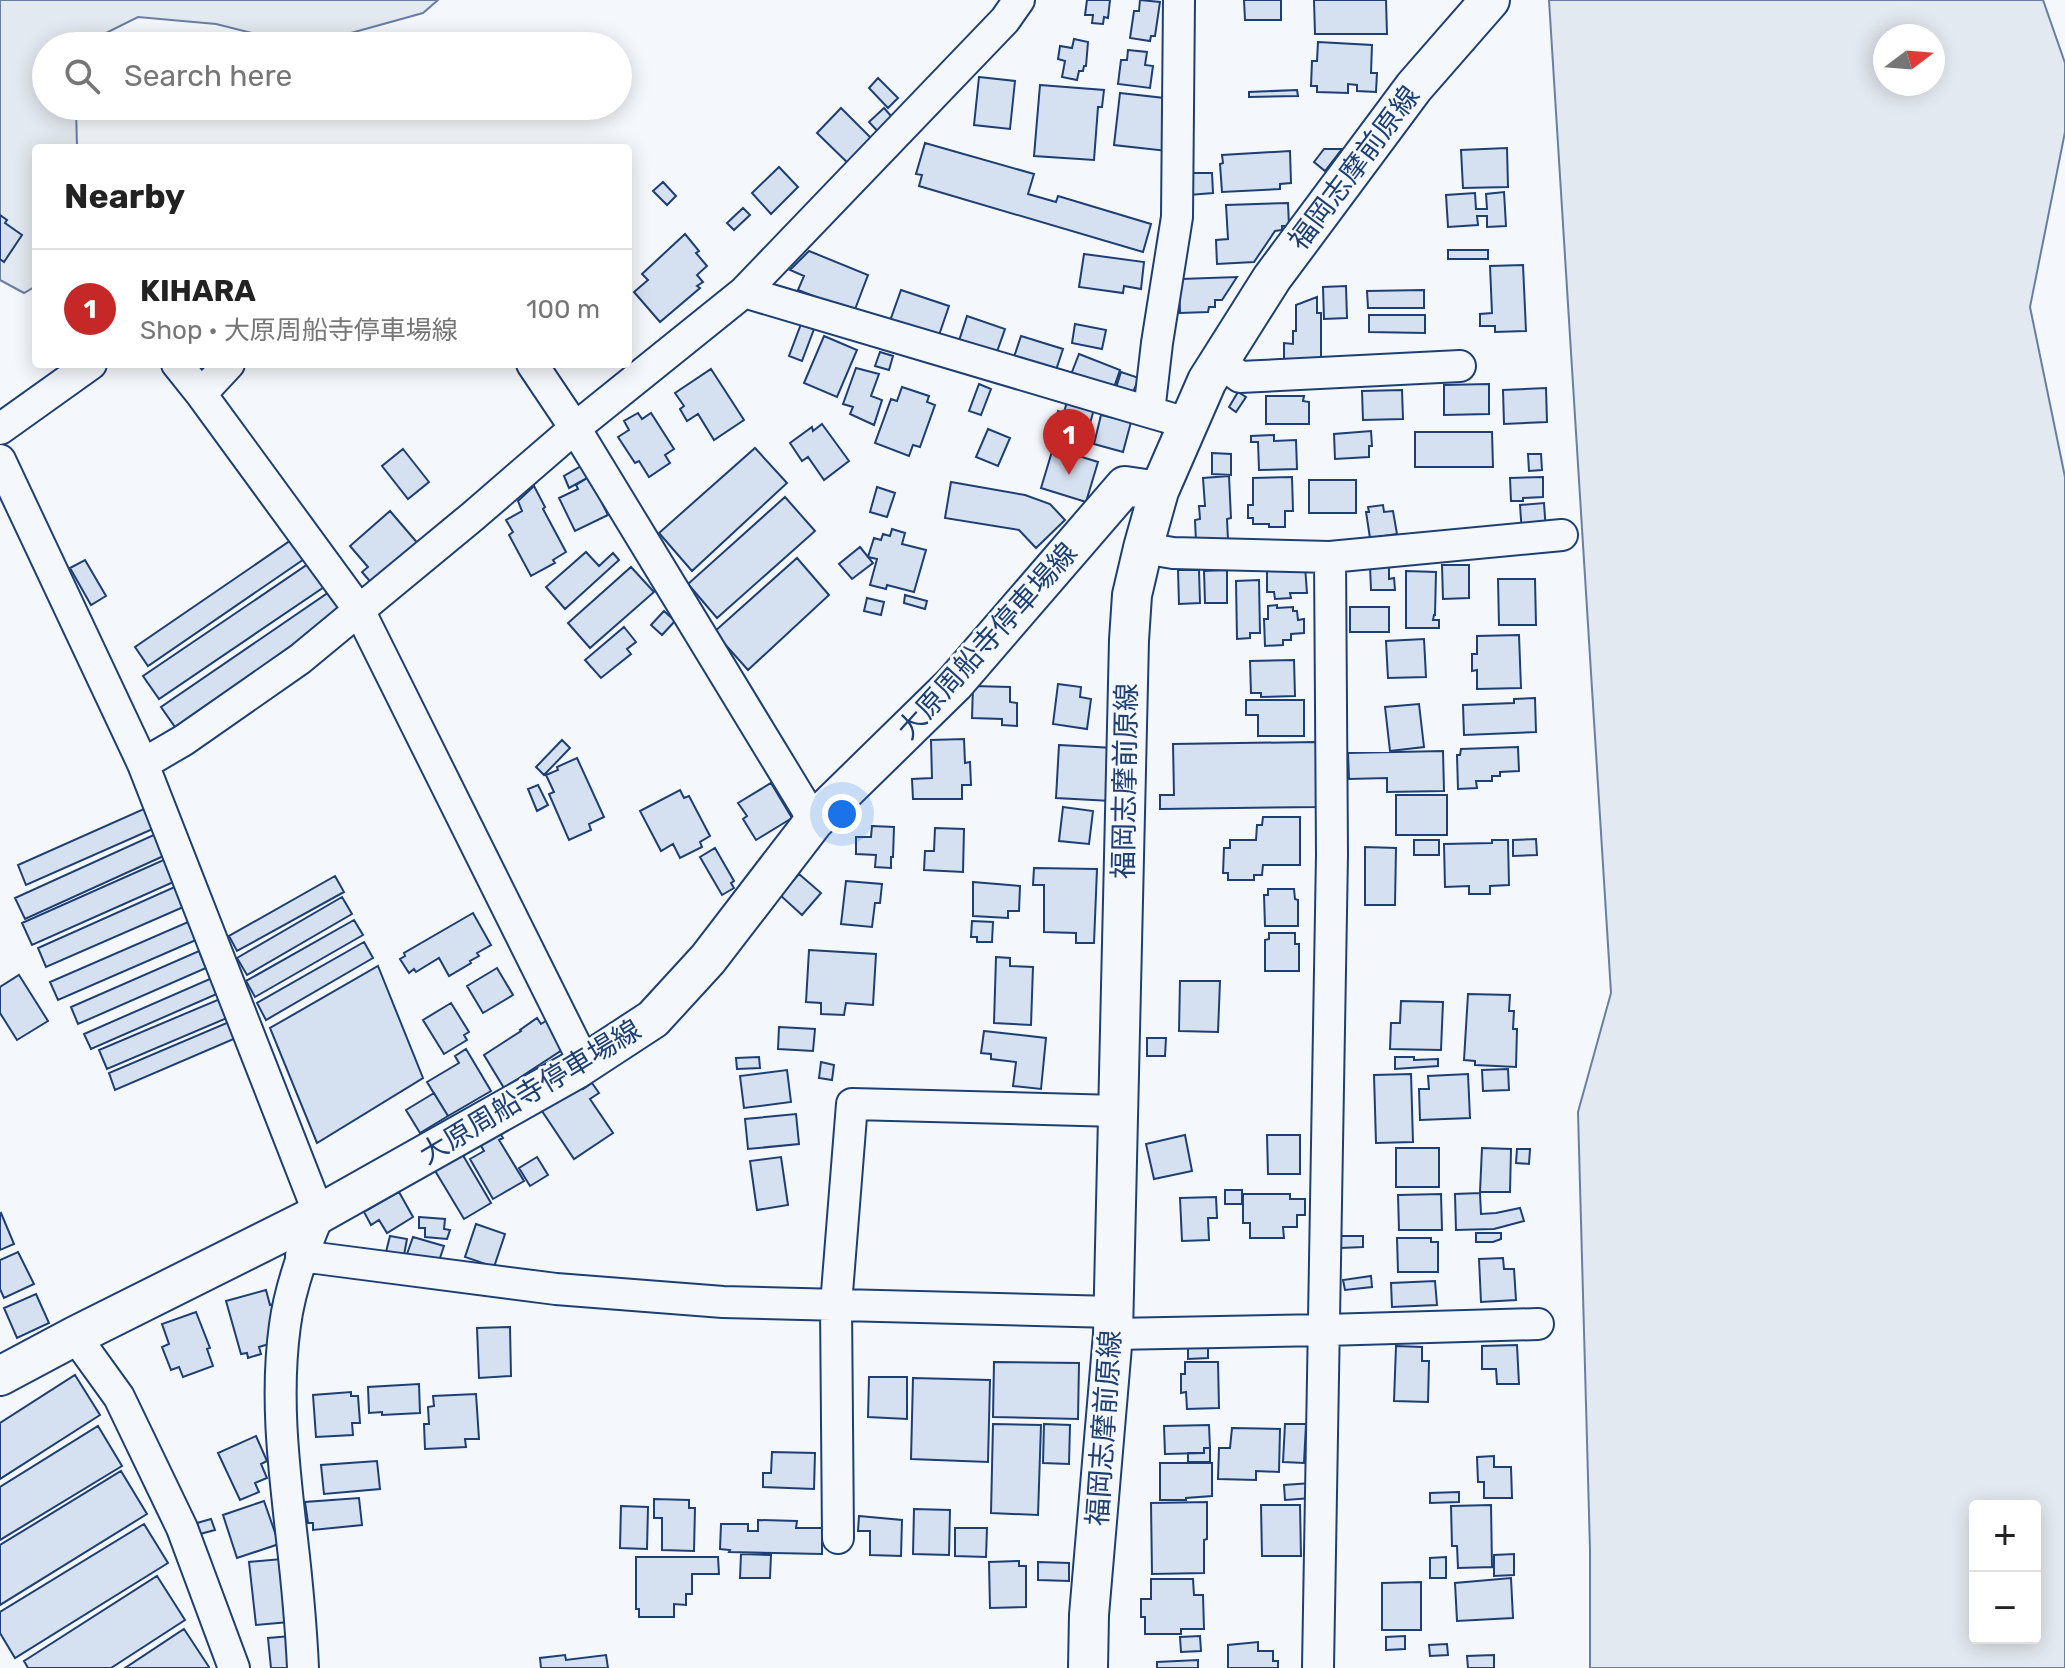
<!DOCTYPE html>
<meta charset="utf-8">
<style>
:root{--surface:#fff;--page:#f2f2f2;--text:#222;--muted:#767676;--line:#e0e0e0;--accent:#c62828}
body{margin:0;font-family:Rubik,"Noto Sans JP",sans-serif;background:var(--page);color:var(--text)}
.controls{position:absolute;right:24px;bottom:24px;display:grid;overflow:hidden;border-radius:8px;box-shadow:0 4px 20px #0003}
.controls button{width:72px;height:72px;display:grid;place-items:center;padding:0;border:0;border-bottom:2px solid var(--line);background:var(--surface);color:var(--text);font:40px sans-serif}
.compass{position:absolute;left:1873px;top:24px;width:72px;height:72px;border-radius:50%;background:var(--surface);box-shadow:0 4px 20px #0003;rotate:74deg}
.you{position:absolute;left:842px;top:814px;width:28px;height:28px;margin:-20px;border:6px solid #fff;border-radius:50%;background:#1a73e8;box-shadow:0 0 0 12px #1a73e833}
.badge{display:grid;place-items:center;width:52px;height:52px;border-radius:50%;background:var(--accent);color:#fff;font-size:26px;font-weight:700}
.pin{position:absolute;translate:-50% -66px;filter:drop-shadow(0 2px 4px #0008)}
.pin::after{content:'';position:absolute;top:42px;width:28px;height:24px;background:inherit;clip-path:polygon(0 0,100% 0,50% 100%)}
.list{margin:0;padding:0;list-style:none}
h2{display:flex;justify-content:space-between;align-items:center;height:104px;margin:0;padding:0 32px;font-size:34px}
h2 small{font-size:26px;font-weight:400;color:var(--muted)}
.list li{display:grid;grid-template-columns:52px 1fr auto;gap:24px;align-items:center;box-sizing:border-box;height:120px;padding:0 32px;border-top:2px solid var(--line)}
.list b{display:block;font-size:30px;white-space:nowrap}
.list p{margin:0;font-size:26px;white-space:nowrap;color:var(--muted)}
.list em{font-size:26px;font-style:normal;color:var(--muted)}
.icon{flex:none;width:44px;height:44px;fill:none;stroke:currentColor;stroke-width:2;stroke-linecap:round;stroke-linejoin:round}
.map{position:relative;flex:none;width:2065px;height:1668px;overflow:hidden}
.search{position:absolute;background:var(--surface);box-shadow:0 4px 20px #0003;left:32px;top:32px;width:600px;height:88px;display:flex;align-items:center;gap:20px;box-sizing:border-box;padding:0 28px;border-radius:44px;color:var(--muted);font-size:30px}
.panel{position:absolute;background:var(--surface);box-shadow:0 4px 20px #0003;left:32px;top:144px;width:600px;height:224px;border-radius:8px}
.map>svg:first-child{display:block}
</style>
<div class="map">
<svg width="2065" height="1668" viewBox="0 0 2065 1668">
<rect width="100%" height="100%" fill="#f4f7fb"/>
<path fill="#e3e9f0" stroke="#687fa3" stroke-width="2" fill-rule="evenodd" d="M0,0H438L423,13L304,46L216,24L138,17L80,46H46V106H76L77,148H36V286L24,293L0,280Z
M1549,0H2043L2065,63V132L2030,307L2065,477V1668H1590V1550L1578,1112L1611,993ZM1933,36V84H1885V36ZM1975,1506H2035V1638H1975Z"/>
<path fill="#d5e0f0" stroke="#1d3f73" stroke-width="2" d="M1087,0H1110L1108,18L1104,17L1103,24L1092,23L1093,15H1085Z
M1140,0L1160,2L1155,36H1151L1150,41L1130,38L1134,11H1139Z
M1244,0H1281V20H1245Z
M1314,0H1386L1387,34H1315Z
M1074,39L1088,42L1086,66H1084L1083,71H1079L1077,80L1062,77L1065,61L1058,59L1060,46L1072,48Z
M1318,42L1372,45L1371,73H1377L1376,92L1357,91V85L1348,84V93L1317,92V86H1311L1312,61H1317Z
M1128,50L1147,52L1145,65L1153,66L1150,88L1118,84L1121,60H1127Z
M979,77L1015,81L1010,129L974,125Z
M878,78L898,98L888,108L869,88Z
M1040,85L1104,90L1102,107H1098L1094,160L1034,156Z
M1297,90L1298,96L1249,97V92Z
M1120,93L1173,99L1167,151L1114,145Z
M841,108L877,144L853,168L817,133Z
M884,108L899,125L884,138L869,122Z
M925,143L1034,174L1028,194L1056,202L1058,196L1151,224L1143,252L919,186L922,175L916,174Z
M1507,148L1508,187L1463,188L1461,150Z
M1324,149H1342L1325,171L1314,162Z
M1290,151L1291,183L1280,184V189L1222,192L1220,164L1223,163L1222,155Z
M779,167L798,187L771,214L752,193Z
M1189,173H1212L1213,193L1189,195Z
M663,182L676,196L667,205L653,191Z
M1504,192L1506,226L1487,227V216H1477L1478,225L1448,227L1446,195L1475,193L1476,209H1487L1486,194Z
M1288,203L1289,226H1282V230L1275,231L1254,262L1217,264L1216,240L1228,239L1226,205Z
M743,208L750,215L734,230L727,223Z
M0,215L7,220L5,223L22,235L4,262L0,259Z
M685,234L699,251L696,253L707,266L697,275L703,282L697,286L700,288L660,322L634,292L648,280L642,274Z
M1448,250H1488V259H1448Z
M809,251L868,275L854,312L798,290L804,276L790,270Z
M1084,254L1144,262L1141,289L1124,286L1123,293L1079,287Z
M1523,265L1526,331L1495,332V326H1480V314L1492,313L1490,266Z
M1237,277L1222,300H1215V307H1209L1208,312L1180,313L1179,282L1181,279Z
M1346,286L1347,318L1324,319L1323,287Z
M901,290L949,306L938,338L890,321Z
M1424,290V308H1368L1367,291Z
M1317,297V313H1321V362H1284V343L1293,344V331H1296V305Z
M1369,315H1425V333L1369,332Z
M967,316L1005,329L994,360L957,347Z
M801,324L814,329L802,361L789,356Z
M1075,324L1106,330L1102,349L1072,343Z
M824,336L857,350L837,397L804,383Z
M1021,336L1063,349L1055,373L1013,360Z
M880,352L893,356L889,370L875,366Z
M1079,354L1120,370L1113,390L1070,377Z
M856,368L879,374L871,396L882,400L874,425L850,414L853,407L843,404Z
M711,369L744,420L714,440L698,414L687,421L680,409L684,406L675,393Z
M1121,372L1139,378L1134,390L1127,394L1115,391Z
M979,384L991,389L981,415L969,411Z
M1489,384V414L1444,415V385Z
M902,387L929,396L927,402L935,405L920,447L913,445L909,456L875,443L891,399L897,401Z
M1546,388L1547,422L1504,424L1503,390Z
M1402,390L1403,419L1363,420L1362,391Z
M1238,392L1246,397L1236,412L1229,407Z
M1266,396H1304L1303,401L1309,402V424H1266Z
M1067,401L1094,409L1083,449L1050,440L1058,411L1064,413Z
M638,413L642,419L651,413L674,449L665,455L670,463L649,477L639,461L635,463L618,437L629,430L624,421Z
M1101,415L1131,422L1123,452L1094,444Z
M822,424L849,461L824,480L808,457L802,461L790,443L812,427L813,431Z
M988,429L1010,438L998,466L976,457Z
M1371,431L1372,446H1369V457L1335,459L1334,434Z
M1415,432H1492L1493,467H1415Z
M1274,435V441L1296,440L1297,469L1259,470L1258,442H1251V436Z
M755,448L787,483L692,571L659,533Z
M1053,448L1098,462L1086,502L1041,488Z
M403,449L429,482L408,499L382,466Z
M1212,453L1231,454V475L1212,474Z
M1528,454H1541L1542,470L1529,471Z
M583,465L589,477L569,488L564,476Z
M1229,476L1231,518L1227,519L1228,540L1196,542L1195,520L1200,519L1199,506H1205L1203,478Z
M589,477L608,515L575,531L559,498L578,489L576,485Z
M1292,477L1293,511H1285V527H1269V524H1253V518H1248V505H1253V478Z
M1543,477V497L1523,498V501H1511L1510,478Z
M1309,480H1356V513H1309Z
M951,482L1025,495L1050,504L1065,520L1036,548L1019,530L945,518Z
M534,486L545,507L543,509L566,552L553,560L555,563L531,576L509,535L513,532L506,520L522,511L518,501Z
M877,487L895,493L887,517L870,512Z
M785,497L815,531L717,618L688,584Z
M1544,503L1546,532L1522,534L1520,505Z
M1383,505L1384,512L1393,511L1397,534L1370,538L1366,512H1369L1368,507Z
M390,511L420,546L374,586L362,572L368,567L350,546Z
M892,529L905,533L902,544L926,550L914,592L887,585L886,589L870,585L877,559L868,557L874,538L881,540L883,534L890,536Z
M297,536L310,555L148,666L135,647Z
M860,547L873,563L852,579L839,564Z
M586,552L599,566L613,553L619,560L565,609L546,587Z
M797,558L829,595L748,670L714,632Z
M85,560L106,596L91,605L70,568Z
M314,560L330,583L159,699L143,676Z
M1442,565H1469V598L1443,599Z
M1305,566L1307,593H1290L1291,598L1275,599L1274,592H1267V571L1289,570Z
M1370,566H1389V579L1394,578L1395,590H1371Z
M631,567L654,592L590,648L568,623Z
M1178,570H1199L1200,603L1179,604Z
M1227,570V603H1205L1204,571Z
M1406,571L1436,572L1435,615H1434L1433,620H1439V628H1406Z
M1498,579H1535L1536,625H1499Z
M1259,580L1260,633H1250V638L1237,639L1236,581Z
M335,588L348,608L175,727L161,707Z
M905,595L927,601L925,609L904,603Z
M867,598L884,602L881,615L864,611Z
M1277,605V608L1293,607V611H1297L1298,620L1304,619V633L1291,634V640H1283V645L1265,646L1264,619H1268V606Z
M1350,607H1389V632H1350Z
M664,611L675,621L662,635L651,625Z
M624,627L636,642L627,649L631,654L601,678L585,660Z
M1519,635L1521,688L1477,689V670L1472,671V654H1477V636Z
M1424,639L1426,677L1388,678L1386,641Z
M1294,660L1295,696L1261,697V693H1251L1250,661Z
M1058,684L1081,687L1080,697L1091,699L1087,729L1053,724Z
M973,686L1010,687V702L1017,703V726L1002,725V719L972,718Z
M1535,698L1536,732L1464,735L1463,705L1514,703V699Z
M1246,700H1304V736H1258V715H1246Z
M1419,704L1424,747L1390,751L1385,707Z
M964,739L965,763L970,762L971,785H962V799H913L912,779L932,778L931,740Z
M562,740L570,748L544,775L536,767Z
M1316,742L1317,807L1160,809V795H1174L1173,744Z
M1059,745L1114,748L1111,801L1056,798Z
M1518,747L1519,771L1500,772V776H1492V781H1476L1477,788L1458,789L1457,755H1460L1461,749Z
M1443,751L1444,791L1387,792V778L1349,779L1348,753Z
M577,758L604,817L589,824L591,830L569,840L549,794L554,792L546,775L558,770L557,767Z
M771,783L792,818L756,840L743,819L747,816L738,803Z
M538,785L548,805L537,811L528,789Z
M680,790L684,798L689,796L710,836L700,842L702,847L680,858L673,844L661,851L640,811Z
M1396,795H1447V835H1396Z
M1063,807L1093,811L1089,844L1059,841Z
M146,808L155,828L26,885L18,865Z
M1263,817H1300V865H1263L1262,875H1254V880H1228V873H1223L1224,848H1230V840H1256L1257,825H1262Z
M872,826L894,827L893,857H891V868L875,867L876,855L856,854V837H871Z
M935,828L964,829L963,872L924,870L925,851H934Z
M158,833L168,854L25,919L15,898Z
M1536,839L1537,855L1513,856V840Z
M1414,840H1439V855H1414Z
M1492,840H1508L1509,885L1490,886V894H1469V886L1445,887L1444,844L1492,843Z
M1365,847L1396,848L1395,905H1365Z
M715,848L734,881L731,883L734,888L722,895L700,857Z
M168,858L178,880L32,945L22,923Z
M1034,868L1097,869L1094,943H1076V933L1044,932V885H1033Z
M799,874L821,893L802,915L780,895Z
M335,876L344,892L237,951L229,936Z
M846,881L882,884L880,903H875L872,927L841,924Z
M973,882L1020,886L1019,911H1008V918L973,916Z
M179,885L188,905L46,967L38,948Z
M1268,889H1294L1295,899L1298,900V926H1265L1264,895H1268Z
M342,897L352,914L247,975L237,958Z
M473,913L491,945L477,953L479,956L470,961L471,963L449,976L439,958L416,972L414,969L409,973L400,959L405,956L404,953Z
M354,920L363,935L255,997L246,981Z
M972,921L993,922L992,942H977V937H971Z
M188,922L196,940L58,1000L50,982Z
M1269,933H1295V944H1299V971H1265V940L1269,939Z
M364,942L373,958L266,1020L257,1003Z
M809,950L876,954L873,1005L846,1003L844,1015L821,1014V1003L806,1002Z
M199,951L206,968L78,1024L71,1007Z
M996,957L1010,958V966L1033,967L1031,1025L994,1023Z
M378,966L423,1078L317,1143L270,1028Z
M497,968L513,995L483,1013L467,986Z
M19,975L48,1021L17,1040L0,1013V987Z
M212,978L219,993L91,1049L84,1034Z
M1180,981H1220L1218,1032L1179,1031Z
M1468,994L1510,995L1509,1011H1514L1513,1029H1517L1516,1067L1475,1065V1061L1464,1060Z
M227,996L234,1015L107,1069L99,1050Z
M1401,1001L1443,1002L1441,1050L1390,1049L1391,1023H1400Z
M451,1003L469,1032L464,1035L467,1040L444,1054L423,1020Z
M552,1017L565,1048L504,1088L484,1055L521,1031L520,1030L537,1018L541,1024Z
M236,1019L243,1035L115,1090L109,1073Z
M779,1027L815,1029L813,1051L778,1049Z
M984,1031L1046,1038L1041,1089L1013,1086L1016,1062L991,1059V1054L981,1053Z
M1147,1038H1166L1165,1056H1147Z
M466,1049L491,1091L448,1116L427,1082L459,1063L455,1056Z
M759,1057L760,1068L737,1069L736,1058Z
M1395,1057H1414V1060L1438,1059V1066L1395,1069Z
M821,1062L834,1065L832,1080L819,1078Z
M1508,1069L1509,1090L1483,1091L1482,1070Z
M787,1070L791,1102L744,1108L740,1076Z
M1411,1074L1413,1142L1376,1143L1374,1075Z
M1468,1074L1470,1118L1420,1120L1419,1089H1429L1428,1076Z
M575,1076L583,1089L592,1083L599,1093L590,1099L613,1133L574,1159L536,1102Z
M434,1093L448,1116L420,1133L406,1110Z
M796,1114L799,1144L748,1149L745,1119Z
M496,1127L503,1138L499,1140L524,1181L493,1199L470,1159L484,1151L477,1139Z
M1185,1135L1192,1171L1154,1179L1146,1144Z
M1267,1135H1300V1174H1268Z
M1396,1148H1439V1187H1396Z
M1482,1148L1511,1149L1510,1192H1480Z
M1517,1149H1530L1529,1164L1516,1163Z
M461,1152L491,1203L464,1219L434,1169Z
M537,1157L548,1175L530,1186L519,1168Z
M781,1157L788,1205L757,1210L750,1161Z
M1225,1190H1242V1204H1225Z
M399,1192L413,1217L387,1233L379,1220L371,1225L364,1212Z
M1480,1193L1481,1214L1496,1213L1520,1208L1524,1221L1494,1229L1456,1230L1455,1194Z
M1243,1194H1290V1199H1305V1215H1297V1227H1283L1284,1238H1250V1223H1243Z
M1441,1194L1442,1230H1399L1398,1195Z
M1216,1197L1217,1218H1208L1209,1240L1182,1241L1180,1198Z
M1,1213L14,1244L0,1250V1214Z
M419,1217L445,1219L444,1229L450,1230L447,1239L425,1237V1228H419Z
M476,1224L505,1234L494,1267L465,1257Z
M1476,1233H1501V1239L1493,1242H1476Z
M390,1236L407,1239L404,1255L386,1252Z
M1341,1236H1363V1247L1341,1248Z
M413,1237L444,1246L438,1264L407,1254Z
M1397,1238H1431V1242H1438V1272H1398Z
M18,1252L34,1284L4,1298L0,1289V1260Z
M1503,1258L1504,1269H1514L1516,1300L1481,1302L1479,1259Z
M1371,1276L1372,1287L1345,1290L1343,1280Z
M1435,1281L1437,1305L1392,1307L1391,1283Z
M266,1290L270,1305L279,1303V1341L259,1347L261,1354L248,1358L247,1353L241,1354L226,1301Z
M36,1294L49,1323L17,1338L4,1308Z
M196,1312L210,1348L207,1349L213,1366L183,1377L179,1367L171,1370L162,1347L169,1344L162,1324Z
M510,1327L511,1376L479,1378L477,1328Z
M1517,1345L1519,1384H1497L1496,1369H1482V1346Z
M1208,1346V1358L1188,1359V1347Z
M1396,1346L1422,1347V1361H1429L1428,1402L1394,1401Z
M994,1362L1079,1363L1078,1419L993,1417Z
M1185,1362H1218L1219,1408L1187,1409L1186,1392L1181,1393V1374H1185Z
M75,1375L100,1415L0,1479V1423Z
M869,1377H907V1419L868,1417Z
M913,1378L990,1380L988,1462L911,1459Z
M419,1384L420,1413L382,1415V1412L369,1413L368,1387Z
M351,1392V1396H358L360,1423H352L353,1435L316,1437L313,1395Z
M476,1394L479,1439H465L466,1447L425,1449L424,1424H429L428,1407L434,1406L433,1396Z
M993,1424L1041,1425L1038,1515L991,1513Z
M1044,1424L1070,1425L1069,1464L1043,1463Z
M1285,1424H1306L1304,1463L1283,1462Z
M1209,1425L1210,1448H1204V1453L1165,1454L1164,1426Z
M98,1426L122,1466L0,1540V1487Z
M1232,1428L1280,1429L1279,1472L1256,1471V1480L1218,1479L1219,1448H1230Z
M256,1436L267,1461L261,1464L267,1478L255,1483L259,1492L240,1500L218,1453Z
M1204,1448H1210V1462H1188V1453H1204Z
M772,1452L815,1453L814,1489L763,1487V1473H771Z
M1494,1456V1467H1511L1512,1498H1484V1482H1478L1477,1457Z
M377,1461L380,1489L324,1494L321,1465Z
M1160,1463H1212V1496L1186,1498V1500H1160Z
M121,1471L147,1514L0,1605V1545Z
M1311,1483L1312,1498L1285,1500L1284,1485Z
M1459,1492V1502L1430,1503V1493Z
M359,1498L362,1525L313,1530V1523H308L305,1502Z
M654,1499L689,1500V1508H695L694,1551L662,1550V1518H654Z
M264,1501L279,1544L237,1558L223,1515Z
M1207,1502V1539L1204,1540V1573L1152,1574L1151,1503Z
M1261,1505H1300L1301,1556H1262Z
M1491,1505L1492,1567L1458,1568L1457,1546H1452L1451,1506Z
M621,1506L648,1507L647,1549L620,1548Z
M914,1509L950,1510L949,1555L913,1554Z
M859,1516L902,1520L901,1556L870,1555V1531H858Z
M211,1519L215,1530L200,1534L197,1523Z
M758,1520L797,1521L796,1528H822V1554L729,1552L730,1550L720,1549L721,1524H748V1531H758Z
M144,1524L168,1563L15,1658L0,1633V1612Z
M955,1528H987L986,1557L955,1556Z
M741,1554L771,1555L770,1578H740Z
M1514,1554V1575L1494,1576V1555Z
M636,1557H718L719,1574H692V1594H686V1605L674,1604V1617H639V1609H636Z
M1446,1557V1578H1430V1558Z
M282,1559L289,1622L256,1625L249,1562Z
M1019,1561V1566H1026V1607L990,1608L989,1562Z
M1038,1562L1069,1563V1581L1038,1580Z
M157,1576L185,1620L111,1668H28L24,1661Z
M1511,1578L1513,1618L1457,1621L1455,1583Z
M1151,1579H1193L1194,1595H1203L1204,1629H1181V1634H1145V1617H1141V1599H1151Z
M1421,1582V1630H1382V1583Z
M184,1629L209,1667L207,1668H125Z
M291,1636L293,1668H271L268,1638Z
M1200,1636L1201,1651L1181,1652L1180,1637Z
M1405,1636V1649L1386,1650V1637Z
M1258,1642V1651H1273V1661H1278V1668H1228V1645Z
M1447,1644L1448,1655L1430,1656L1429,1645Z
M565,1655L566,1660L606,1655L608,1668H541L540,1658Z
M1494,1655V1668H1468L1467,1656Z
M1198,1660V1668H1157V1662Z"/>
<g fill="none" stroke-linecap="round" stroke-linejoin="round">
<defs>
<path id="minor" d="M1179,0L1177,217L1157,343L1149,412L1187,423
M744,292L1149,412
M1219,361L1240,377L1460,366
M177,364L201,394L229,364
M532,364L575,428L814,821
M201,394L359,610L585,1064
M0,429L91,364
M0,460L143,764L319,1214C304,1249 290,1287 285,1325C275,1397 284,1468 292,1539C297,1582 301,1625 303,1668
M1143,548L1173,553L1330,557L1562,535
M143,764L184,740L300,659L472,517L575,428L744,292L1005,20L1019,0
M301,1256L556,1289L723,1302L1113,1312
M1113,1334L1325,1330L1538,1324
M75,1336L119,1397L182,1528L234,1668
M838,1538L836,1305L852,1104L1118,1111
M1318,1668L1332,854L1330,557"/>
<path id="major" d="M0,1376L75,1336L319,1214L575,1070L653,1019L708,959L814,821L954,684L1125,486L1159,491
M1088,1668L1089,1615L1113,1334L1129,640L1132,595L1143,548L1159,491L1207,381L1272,278L1414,87L1490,0"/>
</defs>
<use href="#minor" stroke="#1d3f73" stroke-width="34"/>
<use href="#major" stroke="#1d3f73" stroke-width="42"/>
<use href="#minor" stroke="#f4f7fb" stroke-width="30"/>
<use href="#major" stroke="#f4f7fb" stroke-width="38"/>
</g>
<g text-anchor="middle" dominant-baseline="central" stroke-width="6" stroke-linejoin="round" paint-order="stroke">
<g font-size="28" fill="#1d3f73" stroke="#f4f7fb">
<text transform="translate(1354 168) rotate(-53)">福岡志摩前原線</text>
<text transform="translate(987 641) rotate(-48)">大原周船寺停車場線</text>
<text transform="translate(1125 781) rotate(-89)">福岡志摩前原線</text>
<text transform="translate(530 1092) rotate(-31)">大原周船寺停車場線</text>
<text transform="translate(1104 1428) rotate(-86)">福岡志摩前原線</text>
</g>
</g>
</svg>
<div class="controls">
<button>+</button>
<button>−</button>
</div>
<svg class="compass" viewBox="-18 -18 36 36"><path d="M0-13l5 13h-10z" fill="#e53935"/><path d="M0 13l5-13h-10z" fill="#767676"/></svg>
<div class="you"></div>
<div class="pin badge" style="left:1069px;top:475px">1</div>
<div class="search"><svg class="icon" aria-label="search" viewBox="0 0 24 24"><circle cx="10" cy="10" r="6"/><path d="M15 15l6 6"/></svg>Search here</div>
<section class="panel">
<h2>Nearby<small></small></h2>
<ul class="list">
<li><span class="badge">1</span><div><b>KIHARA</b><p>Shop · 大原周船寺停車場線</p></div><em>100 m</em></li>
</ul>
</section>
</div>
